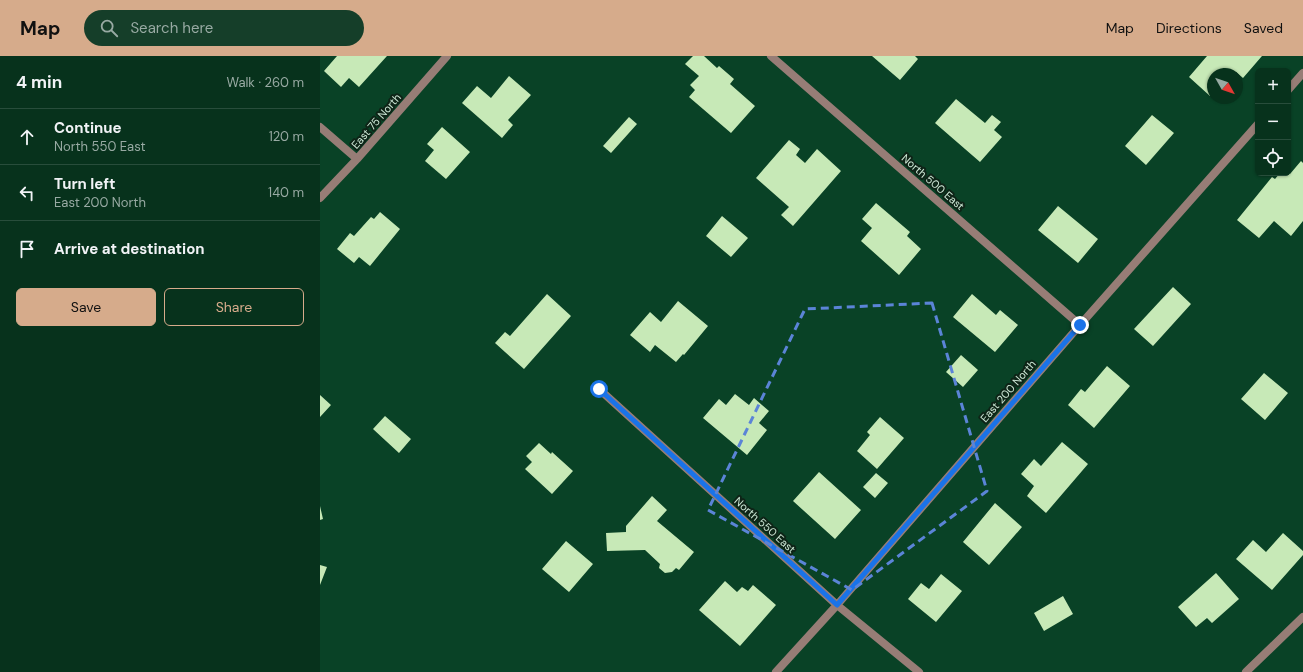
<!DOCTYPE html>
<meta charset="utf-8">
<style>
:root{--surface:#07321c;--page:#153e29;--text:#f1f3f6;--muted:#98aaa3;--line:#284d3b;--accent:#d6ab8b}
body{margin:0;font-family:"DM Sans",sans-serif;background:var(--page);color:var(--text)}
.controls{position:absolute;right:12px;top:12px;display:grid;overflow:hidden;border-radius:6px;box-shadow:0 1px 3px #0004}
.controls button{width:36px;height:36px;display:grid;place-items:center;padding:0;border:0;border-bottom:1px solid var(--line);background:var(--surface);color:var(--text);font:20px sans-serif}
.compass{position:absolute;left:887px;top:12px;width:36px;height:36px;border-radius:50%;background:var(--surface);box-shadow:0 1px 3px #0004;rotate:130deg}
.stop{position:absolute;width:12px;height:12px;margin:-9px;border:3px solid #1a73e8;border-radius:50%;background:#fff}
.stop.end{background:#1a73e8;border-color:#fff;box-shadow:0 1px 4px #0008}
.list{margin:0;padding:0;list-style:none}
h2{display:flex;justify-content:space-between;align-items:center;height:52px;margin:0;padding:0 16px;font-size:17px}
h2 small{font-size:13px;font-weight:400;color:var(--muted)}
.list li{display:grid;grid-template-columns:26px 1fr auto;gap:12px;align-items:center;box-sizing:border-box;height:56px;padding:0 16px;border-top:1px solid var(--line)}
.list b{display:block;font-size:15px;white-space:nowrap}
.list p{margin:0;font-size:13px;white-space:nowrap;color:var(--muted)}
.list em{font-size:13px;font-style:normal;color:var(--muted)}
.actions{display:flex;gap:8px;padding:12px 16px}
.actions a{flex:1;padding:9px 0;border:1px solid var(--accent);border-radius:6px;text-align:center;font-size:14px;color:var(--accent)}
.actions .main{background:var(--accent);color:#111}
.icon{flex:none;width:22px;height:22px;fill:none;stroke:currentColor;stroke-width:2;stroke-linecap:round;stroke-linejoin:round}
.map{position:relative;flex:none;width:983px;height:616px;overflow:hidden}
header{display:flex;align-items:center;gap:24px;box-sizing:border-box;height:56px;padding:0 20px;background:var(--accent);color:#111}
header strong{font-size:19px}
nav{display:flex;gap:22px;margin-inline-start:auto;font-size:14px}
.search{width:280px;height:36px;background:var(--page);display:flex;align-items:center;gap:10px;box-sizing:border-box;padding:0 14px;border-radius:22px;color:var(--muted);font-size:15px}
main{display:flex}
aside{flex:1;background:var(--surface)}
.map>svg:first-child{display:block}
</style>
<header>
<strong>Map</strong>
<div class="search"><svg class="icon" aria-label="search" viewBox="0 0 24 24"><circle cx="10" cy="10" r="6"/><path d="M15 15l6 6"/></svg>Search here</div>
<nav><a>Map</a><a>Directions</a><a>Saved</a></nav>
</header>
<main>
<aside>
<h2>4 min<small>Walk · 260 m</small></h2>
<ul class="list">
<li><svg class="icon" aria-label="ahead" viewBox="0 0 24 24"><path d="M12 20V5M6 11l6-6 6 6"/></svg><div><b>Continue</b><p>North 550 East</p></div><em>120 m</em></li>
<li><svg class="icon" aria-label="left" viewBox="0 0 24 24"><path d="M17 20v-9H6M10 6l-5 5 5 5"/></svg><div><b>Turn left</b><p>East 200 North</p></div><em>140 m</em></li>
<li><svg class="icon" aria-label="arrive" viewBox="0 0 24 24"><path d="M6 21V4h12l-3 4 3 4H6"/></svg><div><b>Arrive at destination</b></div></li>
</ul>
<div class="actions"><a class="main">Save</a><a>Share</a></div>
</aside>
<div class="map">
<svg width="983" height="616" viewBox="0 0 983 616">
<rect width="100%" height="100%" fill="#094226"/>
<path fill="#c7e9b7" d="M17,0H67L39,31L29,22L21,31L4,15Z
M373,0H384L397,12L399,10L414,23L410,28L435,50L411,77L369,41L375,34L370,29L379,20L365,8Z
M552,0H595L598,3L580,24Z
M887,0H942L923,22L916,16L914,18H893V37L890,40L869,21Z
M189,20L211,39L188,64L193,69L182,82L142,47L157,30L171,42Z
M636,43L665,67L672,59L681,66L674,74L682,81L660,106L615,67Z
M832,59L854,77L826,109L805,90Z
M309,61L317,68L291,97L283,90Z
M122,71L150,96L126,123L105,105L114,94L107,88Z
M469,84L480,93L476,99L485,107L497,93L521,115L473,170L461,159L469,151L436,122Z
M981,105L983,107V165L971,180L954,165L939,182L917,164L952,121L955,123L960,117H968L970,118Z
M556,147L590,176L587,180L601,193L579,219L541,185L552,172L542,163Z
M738,150L778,183L758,207L718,174Z
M60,156L80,173L50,210L39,201L34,207L17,193L30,177L34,180L51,161L54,163Z
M402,160L428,182L411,201L386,180Z
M853,231L871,248L833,290L814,273Z
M227,238L251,260L204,313L175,287L185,276L190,280Z
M652,238L676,259L680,254L698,269L675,296L633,261Z
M358,245L388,270L364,299L363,298L356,306L335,289L330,296L310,279L330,256L341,266Z
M641,299L658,314L643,331L626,316Z
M787,310L810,330L774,372L748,349L761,333L765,336Z
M944,317L968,337L945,364L921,343Z
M415,338L429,349L434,342L449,355L439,367L447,374L427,399L383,362L399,343L406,349Z
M0,339L11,349L0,361Z
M65,360L91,383L79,397L53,373Z
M560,361L584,382L557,413L537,395L550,379L547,376Z
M742,386L768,408L726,457L707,440L714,430L701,418L714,403L721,410Z
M219,387L231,398L232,396L253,415L232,438L205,413L212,406L206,400Z
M499,416L541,454L515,483L473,445Z
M556,417L568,427L555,442L543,431Z
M332,440L347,454L337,465L374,496L359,514L356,512L352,516L345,517L339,512L340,508L325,494L287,495L286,477L306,476V470Z
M675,447L702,471L669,509L643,486Z
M0,450L3,463L0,464Z
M963,477L983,495V499L952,534L916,503L933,484L946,496Z
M246,485L273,508L249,536L222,513Z
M0,509L7,511L0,529Z
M896,517L919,543L892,567L887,562L876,571L858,551Z
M621,518L642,535L616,566L588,543L601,527L609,533Z
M405,525L417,536L422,531L428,535L433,529L456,549L420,590L379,554Z
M743,540L753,558L724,575L714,557Z"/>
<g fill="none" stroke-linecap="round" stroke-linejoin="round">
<path stroke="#977d76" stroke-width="8" d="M451,0L760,269
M968,34L983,17
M0,71L37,103
M0,142L37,103L127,0
M279,333L517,549L599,616
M456,616L517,549L760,269L938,68
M926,616L983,561"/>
</g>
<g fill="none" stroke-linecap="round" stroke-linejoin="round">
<path stroke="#1a73e8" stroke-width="5" d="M279,333L517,549L760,269"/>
</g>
<path fill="none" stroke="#5b84d7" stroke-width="3" stroke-dasharray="8 5" stroke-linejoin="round" d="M612,247L667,435L532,534L388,454L485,253Z"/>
<g text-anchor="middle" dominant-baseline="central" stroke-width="4" stroke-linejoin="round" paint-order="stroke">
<g font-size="11" fill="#cde8d6" stroke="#0e2417">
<text transform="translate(56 65) rotate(-49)">East 75 North</text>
<text transform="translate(613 126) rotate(41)">North 500 East</text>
<text transform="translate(688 335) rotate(-49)">East 200 North</text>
<text transform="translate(445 469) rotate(42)">North 550 East</text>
</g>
</g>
</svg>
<div class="controls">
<button>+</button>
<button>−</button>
<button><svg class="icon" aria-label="locate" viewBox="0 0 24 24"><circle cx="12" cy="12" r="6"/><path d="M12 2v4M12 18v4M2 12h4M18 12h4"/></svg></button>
</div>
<svg class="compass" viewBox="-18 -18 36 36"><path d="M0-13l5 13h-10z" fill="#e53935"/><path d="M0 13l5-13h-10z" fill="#98aaa3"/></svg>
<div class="stop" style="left:279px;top:333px"></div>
<div class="stop end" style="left:760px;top:269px"></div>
</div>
</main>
